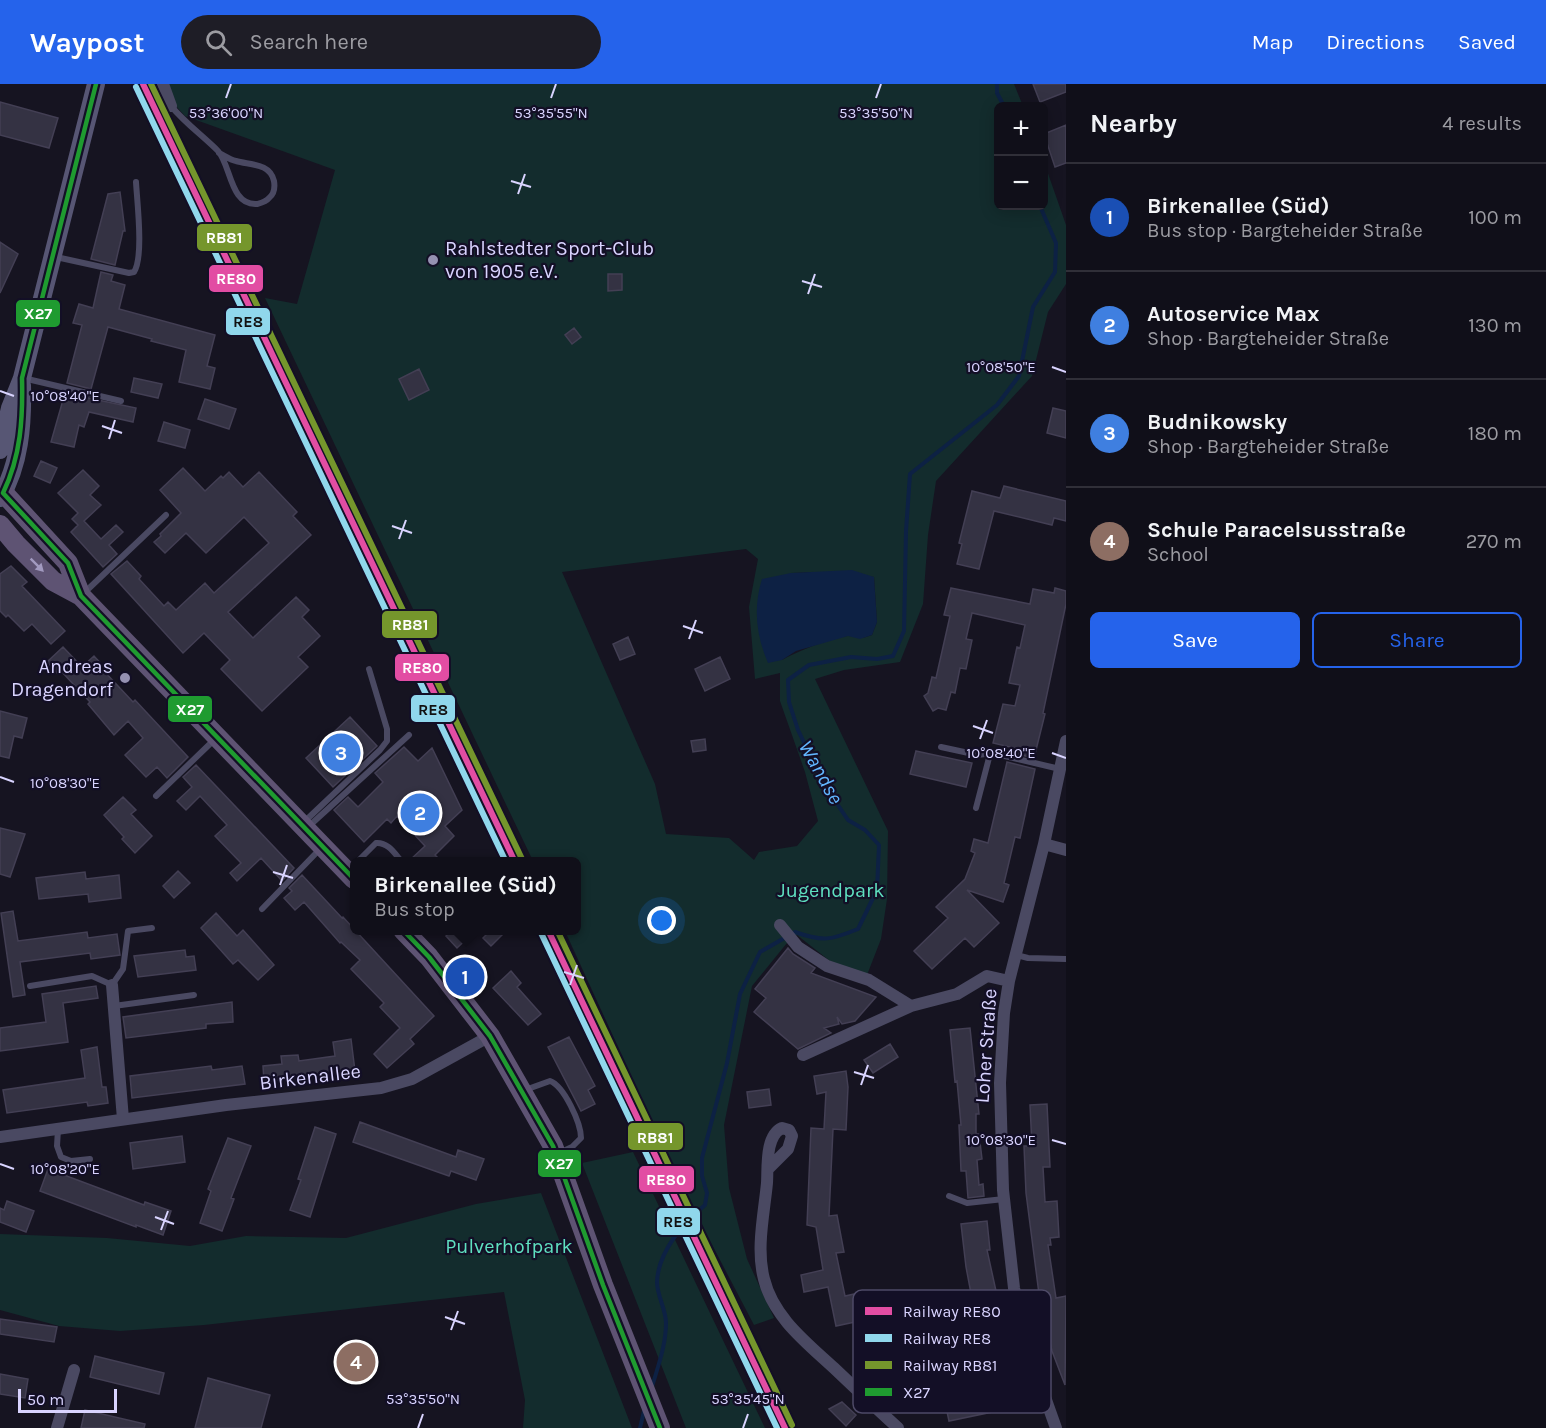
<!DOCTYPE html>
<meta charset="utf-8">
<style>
:root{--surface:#100f19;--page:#1e1d26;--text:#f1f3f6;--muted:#9c9ca2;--line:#302f38;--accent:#2563eb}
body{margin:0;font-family:Karla,sans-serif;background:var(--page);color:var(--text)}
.controls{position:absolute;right:18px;top:18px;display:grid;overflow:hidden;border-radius:9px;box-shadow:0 3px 15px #0003}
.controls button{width:54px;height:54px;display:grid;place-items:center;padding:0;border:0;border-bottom:2px solid var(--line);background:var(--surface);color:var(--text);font:30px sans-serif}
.scale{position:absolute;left:18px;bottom:15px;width:99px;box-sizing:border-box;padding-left:6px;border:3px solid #d9d4ff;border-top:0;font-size:16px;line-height:21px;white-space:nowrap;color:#d9d4ff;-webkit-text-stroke:4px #130f26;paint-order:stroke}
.you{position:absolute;left:662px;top:837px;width:21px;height:21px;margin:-15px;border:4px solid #fff;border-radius:50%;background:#1a73e8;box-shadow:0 0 0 9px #1a73e833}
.badge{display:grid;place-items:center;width:39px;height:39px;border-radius:50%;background:var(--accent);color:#fff;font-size:20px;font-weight:700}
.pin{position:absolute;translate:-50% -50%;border:3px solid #fff;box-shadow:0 2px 6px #0006}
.popup{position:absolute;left:350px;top:773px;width:231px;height:78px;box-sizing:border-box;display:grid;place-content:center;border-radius:9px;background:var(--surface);filter:drop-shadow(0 2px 4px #0005);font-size:20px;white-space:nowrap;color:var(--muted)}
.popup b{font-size:22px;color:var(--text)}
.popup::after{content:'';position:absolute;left:50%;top:100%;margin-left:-12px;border:12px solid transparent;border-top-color:var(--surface)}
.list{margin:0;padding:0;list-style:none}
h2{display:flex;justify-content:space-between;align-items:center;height:78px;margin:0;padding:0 24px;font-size:26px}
h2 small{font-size:20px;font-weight:400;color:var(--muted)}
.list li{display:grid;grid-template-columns:39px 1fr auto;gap:18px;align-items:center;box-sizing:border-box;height:108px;padding:0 24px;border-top:2px solid var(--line)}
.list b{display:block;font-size:22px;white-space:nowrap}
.list p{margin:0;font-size:20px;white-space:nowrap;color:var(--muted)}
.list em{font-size:20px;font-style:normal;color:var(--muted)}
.actions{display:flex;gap:12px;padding:18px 24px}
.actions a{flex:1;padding:14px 0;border:2px solid var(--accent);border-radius:9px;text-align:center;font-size:21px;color:var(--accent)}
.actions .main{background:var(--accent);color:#fff}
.icon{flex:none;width:33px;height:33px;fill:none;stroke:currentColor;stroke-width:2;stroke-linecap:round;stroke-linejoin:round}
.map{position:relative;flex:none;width:1066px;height:1344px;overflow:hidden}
header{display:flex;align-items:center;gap:36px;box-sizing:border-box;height:84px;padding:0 30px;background:var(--accent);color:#fff}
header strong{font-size:28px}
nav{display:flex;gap:33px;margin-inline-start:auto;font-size:21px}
.search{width:420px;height:54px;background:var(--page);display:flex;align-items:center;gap:15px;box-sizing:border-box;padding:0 21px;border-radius:33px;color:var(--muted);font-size:22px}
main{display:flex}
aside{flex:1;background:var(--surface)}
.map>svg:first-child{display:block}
</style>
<header>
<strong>Waypost</strong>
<div class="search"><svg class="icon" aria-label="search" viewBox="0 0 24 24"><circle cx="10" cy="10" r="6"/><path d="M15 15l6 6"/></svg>Search here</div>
<nav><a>Map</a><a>Directions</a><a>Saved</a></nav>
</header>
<main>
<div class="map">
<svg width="1066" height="1344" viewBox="0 0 1066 1344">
<rect width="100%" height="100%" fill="#161421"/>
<path fill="#132c2d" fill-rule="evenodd" d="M167,0H1014L1023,22H999V122H1044V78L1066,141V200L1048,228L1032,292L936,397L928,451L923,520L900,578L844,586L815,595L888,747L887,815L881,855L867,891L830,877L797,851L787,859L752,902L724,1041L729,1104L747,1175L774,1234L754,1241L684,1107L565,847L576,846V778L533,777L265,214L297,220L335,86L185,32L175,21ZM746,465L758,475L749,523L755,595L780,589V617L805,688L818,737L797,762L759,768L754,776L729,754L666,750L655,700L562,488ZM818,488L874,493L877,538L872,551C858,556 861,553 849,552C836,551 794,569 782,576L791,489Z
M633,1068L765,1344H686L582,1079Z
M541,1109L632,1344H523L525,1316L504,1208L204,1241L120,1247L59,1242L0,1226V1150L107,1154L190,1162L246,1152L346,1154L476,1120Z"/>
<path fill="#0d2144" d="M852,486L874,493L877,538L872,551L860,555L848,552L796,567L782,576L768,579C756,551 753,524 762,495L791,489Z"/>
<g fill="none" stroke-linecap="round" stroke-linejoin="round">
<path stroke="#0d2144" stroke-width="4" d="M997,0V9L1004,22
M652,1303C658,1282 666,1261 666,1239C666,1225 657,1212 657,1198C658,1168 683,1139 705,1121L707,1109L702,1092V1074L727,979L740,910L760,868L795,848C823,858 831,856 858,845L877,806L879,761L865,746L848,736L825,702L798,646L789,618L788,596L809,581L851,573L877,575L893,572L904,547L906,447L910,390L997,321L1019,292L1033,223L1055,188L1056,159L1040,122
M640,1344L644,1327"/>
</g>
<path fill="#343243" stroke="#433f54" stroke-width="1.5" d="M1033,0H1066V8L1040,18Z
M0,18L58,34L49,64L0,51Z
M1066,41V79L1055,83L1044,50Z
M120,108L125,147H123L115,181L91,175L108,110Z
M0,158L18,170L0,209Z
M101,188L113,191L111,197L125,201L119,225L215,251L207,282L215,284L210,305L179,298L186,266L151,257L152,255L108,243L91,305L67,299L82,241L73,239L79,220L93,224Z
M608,190H622V206L608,207Z
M574,244L581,253L572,260L565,251Z
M419,285L429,306L409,316L399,295Z
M134,294L162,300L158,314L131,308Z
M65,309L136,324L133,338L89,328L84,343L79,341L74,363L51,358Z
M205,315L236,325L229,345L198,335Z
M1053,324L1066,327V354L1047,349Z
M164,338L190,346L185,364L158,357Z
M41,377L57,384L50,399L34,392Z
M183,384L205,407L221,392L223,394L229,388L243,403L259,388L297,428L293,432L311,451L228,528L253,554L296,513L309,526L302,533L320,552L298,573L308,583L262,627L221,585L230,576L204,549L183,569L111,490L127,477L141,492L139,495L164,522L168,518L176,526L205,499L214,509L269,459L244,433L206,469L186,449L165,469L154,458L161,452L160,450L181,429L160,406Z
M83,386L99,402L90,411L101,421L84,437L101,455L116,441L123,448L109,461L117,470L103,483L71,448L78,441L72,435L78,429L58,409Z
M1004,402L1066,417V437L1054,434L1052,441L994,427L979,485L957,480L962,460L959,459L972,407L1000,414Z
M11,482L27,498L22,502L65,547L51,560L32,540L24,547L8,531L6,533L0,527V490Z
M951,504L1030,520L1033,505L1054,509L1055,504L1066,507V520L1043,629L1045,630L1034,674L1009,668L1010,663L993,659L1003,620L1015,622L1020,601L1009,599L1017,563L1020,564L1025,541L972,529L966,555L972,556L966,585L960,584L955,609L951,608L946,626L938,624L933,627L924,612L928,609L932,593L936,594L950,532L944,531Z
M628,553L635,570L620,576L613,560Z
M63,563L82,583L94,572L105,584L103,586L133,618L135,616L188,673L167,694L157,683L146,693L125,671L143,654L128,637L114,651L88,620L90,618L61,587L58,590L47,578Z
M720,573L730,595L705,607L695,585Z
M0,627L27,634L22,654L14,652L9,674L0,672Z
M350,633L377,662L333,703L306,674Z
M705,655L706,666L693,668L691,657Z
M404,663L418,677L432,664L462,726L445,742L454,752L435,771L441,777H409L425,762L397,732L391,739L387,735L364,758L334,726L348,713L358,723L383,698L375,689Z
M916,667L972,679L966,703L910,690Z
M1007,678L1035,685L1020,754L1015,753L1004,799L1009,801L1003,818L967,806L999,839L974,863L965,854L932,885L914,867L948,834L936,823L965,795L975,769L971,767L974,755L988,759Z
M196,681L294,784L282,797L261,774L237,797L230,789L241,779L215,752L227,741L200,712L186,726L177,717L192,703L183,693Z
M123,713L136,726L131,730L152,752L135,769L122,755L124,753L104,731Z
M0,744L25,750L10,793L0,790Z
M178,787L190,799L174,814L163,802Z
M85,788L86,795L119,791L121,814L89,818L88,810L39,815L36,794Z
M302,791L342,834L343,833L434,932L410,955L414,960L387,984L374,970L400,944L380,923L384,919L351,885L360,876L341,858L340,859L304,818L295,826L284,814L292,807L289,804Z
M13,827L18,857L87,848L88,854L117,850L120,871L91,875L90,869L20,878L25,911L13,913L1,829Z
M216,829L237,852L243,846L274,881L258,896L238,876L233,880L201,844Z
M452,846H476L457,864L446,852Z
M491,846H507L491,862L483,854Z
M788,864L793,870L815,884L811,889L876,913L855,937L842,940L837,933L839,940L824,944L831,949L798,965L754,928L766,914L755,905Z
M185,866L186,873L194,872L196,886L138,893L134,872Z
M511,887L521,899L517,903L541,930L528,941L493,904Z
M96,902L98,914L63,919L68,958L0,967V944L46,938L42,910Z
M232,918L233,938L206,940V944L126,954L123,933Z
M970,944L979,1030H976V1050H979L982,1075L977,1076L979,1101L983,1100L984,1112L968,1114L966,1087H961L959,1041H961L957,997L955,998L950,946Z
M569,953L595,1002L588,1006L595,1020L581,1027L548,963Z
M351,955L355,987L264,998L263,982L282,980L281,972L298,971L299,977L335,972L333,958Z
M890,960L898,973L873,989L864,976Z
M97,963L102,1003H106L108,1019L88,1022L87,1018L7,1029L3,1006L85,994L81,966Z
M211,982L212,986L242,982L245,1000L132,1014L130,992Z
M846,987L848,1003L846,1046L833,1045L829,1132L837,1131L844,1168L836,1169L845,1212L868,1207L874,1234L836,1242L828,1203L804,1208L801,1191L823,1186L816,1143L807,1141L811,1044L824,1045L826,1008L817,1010L814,992Z
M769,1005L771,1021L749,1024L747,1008Z
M1047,1020L1050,1083H1043L1045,1118L1057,1117L1059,1153L1050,1154L1051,1161H1048L1056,1214L1066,1212L1065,1301L1052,1267L1046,1241H1043L1026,1109L1024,1062H1032L1030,1021Z
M360,1038L456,1073L458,1066L484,1075L476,1096L451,1087L449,1092L353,1058Z
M315,1043L336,1050L310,1133L290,1126L301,1096L298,1095Z
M182,1052L185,1078L133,1085L130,1059Z
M228,1054L251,1062L231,1114L234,1115L222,1147L200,1139L211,1107L208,1105Z
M48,1085L144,1121L145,1118L171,1127L163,1151L136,1141V1143L40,1107Z
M7,1117L34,1127L26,1148L0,1138V1124L4,1126Z
M987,1137L990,1166H987L996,1207L990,1208L996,1237L977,1241L966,1183L961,1140Z
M0,1235L57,1243L54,1258L0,1250Z
M886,1239L891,1255L897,1254L900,1264L874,1270L867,1244Z
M1006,1261L1015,1297H1016L1021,1322L949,1337L941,1299L956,1297L952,1280L988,1271L987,1265Z
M95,1272L164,1289L159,1310L90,1293Z
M928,1275L933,1299L910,1304L905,1280Z
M0,1290L28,1295L25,1314L0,1310Z
M208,1294L270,1311L261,1344H195Z
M842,1318L856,1331L846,1342L829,1325Z
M85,1326L145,1340L144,1344H81Z"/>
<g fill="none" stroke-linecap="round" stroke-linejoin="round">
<path stroke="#4a4962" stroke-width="6" d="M171,22C185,39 203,52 218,67C231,81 230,122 257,120C261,119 266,118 269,114C274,110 275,103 274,97C270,79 250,81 236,77C230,76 225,72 219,69
M56,173L129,189L134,188C144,173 137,117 136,98
M23,294L121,317
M84,509L166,431
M941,663L978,671L992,669L1060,685
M156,712L214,656
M976,724L990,670
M304,738L380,666L387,657V645L369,585
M308,743L409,651
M357,778L376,759C388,758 395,770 402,778
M262,825L320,765
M1016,871L1028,874L1066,875
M30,902L92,892L112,901L123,885L128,847L152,844
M114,922L194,911
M525,1006L550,997C564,1002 581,1039 581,1054L572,1063L559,1069
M58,1045L57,1062L61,1073L71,1077L90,1075
M949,1112L967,1119L1004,1115"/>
<path stroke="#4a4962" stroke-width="12" d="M163,0L171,22
M1044,760L1066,766
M780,841L798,863L827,882L869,896L911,922
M112,901L123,1035
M803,971L911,922L957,910L987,892L1009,897
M0,1053L226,1021L381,1004L412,995L490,952
M768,1085L788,1065L792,1052L789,1046L782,1044C765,1052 768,1083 767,1099C764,1130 756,1165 764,1195C773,1233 807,1259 834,1284C855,1304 876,1324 898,1344
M57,1344L74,1286
M1056,1344L1029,1268L1014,1204L1003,1106L1000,999L1004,929L1009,897L1044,760L1066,657"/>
<path stroke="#575674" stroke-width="18" d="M0,366L10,324L22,294L96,0
M0,414C20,381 23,340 22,301"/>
<path stroke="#5e5373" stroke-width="20" d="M0,405L68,479L81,512
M0,441L16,460L53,497L81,512L354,795
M403,846L429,873L490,952L553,1062L603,1201L660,1344"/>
<defs>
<path id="bus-1" d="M96,0L22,294C23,334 21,372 3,409L68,479L81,512L354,795
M403,846L429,873L490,952L553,1062L603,1201L660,1344"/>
</defs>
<use href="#bus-1" stroke="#130f26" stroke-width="9"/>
<use href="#bus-1" stroke="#1f9b30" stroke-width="4.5"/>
<defs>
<path id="rail-1" d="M143,0L515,778
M548,846L785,1344"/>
<path id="rail-2" d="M136,3L506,778
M541,849L777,1344"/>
<path id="rail-3" d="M151,0L522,775
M557,846L792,1341"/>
</defs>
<use href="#rail-1" stroke="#130f26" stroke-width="10"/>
<use href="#rail-2" stroke="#130f26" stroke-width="10"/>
<use href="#rail-3" stroke="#130f26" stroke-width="10"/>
<use href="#rail-1" stroke="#e24da3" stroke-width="6"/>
<use href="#rail-2" stroke="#90d7ec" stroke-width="6"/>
<use href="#rail-3" stroke="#75962c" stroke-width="6"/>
</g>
<defs><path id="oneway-solid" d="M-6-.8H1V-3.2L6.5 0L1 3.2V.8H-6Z" transform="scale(1.5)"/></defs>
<use fill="#a29ac0" href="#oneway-solid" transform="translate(37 481) rotate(45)"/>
<path fill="none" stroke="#d9d4ff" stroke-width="2" d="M226,14L231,0M551,14L556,0M876,14L881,0M511,97L531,103M518,110L525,90M802,197L822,203M808,210L815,190M1052,283L1066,288M0,307L14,312M102,342L122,349M109,355L115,336M392,442L412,449M399,455L406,436M683,542L703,549M689,555L696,536M973,642L993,649M980,655L987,636M1052,669L1066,674M0,693L14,698M273,788L293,794M280,801L287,781M564,888L584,894M570,901L577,881M854,988L874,994M861,1001L868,981M1052,1056L1066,1060M0,1080L14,1085M155,1133L174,1140M161,1146L168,1127M445,1233L465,1240M451,1246L458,1227M418,1344L423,1330M743,1344L748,1330"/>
<g fill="#9591b1" stroke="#130f26" stroke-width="2">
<circle cx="433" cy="176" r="6"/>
<circle cx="125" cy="594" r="6"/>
</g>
<g text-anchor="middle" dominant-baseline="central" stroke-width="4.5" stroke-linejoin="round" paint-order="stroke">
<g font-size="20" fill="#d9d4ff" stroke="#130f26" text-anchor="start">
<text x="445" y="164">Rahlstedter Sport-Club<tspan x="445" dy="23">von 1905 e.V.</tspan></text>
<text x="113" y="582" text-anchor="end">Andreas<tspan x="113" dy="23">Dragendorf</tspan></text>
</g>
<g font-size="20" fill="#5fe0c0" stroke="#130f26">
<text x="831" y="806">Jugendpark</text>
<text x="509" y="1162">Pulverhofpark</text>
</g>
<g font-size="20" fill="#d9d4ff" stroke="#130f26">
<text transform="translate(986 962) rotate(-86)">Loher Straße</text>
<text transform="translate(310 993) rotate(-7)">Birkenallee</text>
</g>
<g font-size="21" font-style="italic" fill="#62b6ff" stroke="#130f26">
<text transform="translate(821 688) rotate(61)">Wandse</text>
</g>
</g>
<rect x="853" y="1206" width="198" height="123" rx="9" fill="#130f26" stroke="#4e4a67" stroke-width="1.5"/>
<rect x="865" y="1223" width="27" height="8" fill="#e24da3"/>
<rect x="865" y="1250" width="27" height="8" fill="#90d7ec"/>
<rect x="865" y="1277" width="27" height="8" fill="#75962c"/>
<rect x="865" y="1304" width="27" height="8" fill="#1f9b30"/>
<g font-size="16" fill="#d9d4ff">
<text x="903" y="1233">Railway RE80</text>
<text x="903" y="1260">Railway RE8</text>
<text x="903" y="1287">Railway RB81</text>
<text x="903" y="1314">X27</text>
</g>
<g font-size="15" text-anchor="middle" fill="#d9d4ff" stroke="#130f26" stroke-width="4.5" stroke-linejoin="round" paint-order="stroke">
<text x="226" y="34">53°36'00"N</text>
<text x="551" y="34">53°35'55"N</text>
<text x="876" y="34">53°35'50"N</text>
<text x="1001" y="288">10°08'50"E</text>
<text x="65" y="317">10°08'40"E</text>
<text x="1001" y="674">10°08'40"E</text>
<text x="65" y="704">10°08'30"E</text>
<text x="1001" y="1061">10°08'30"E</text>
<text x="65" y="1090">10°08'20"E</text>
<text x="423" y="1320">53°35'50"N</text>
<text x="748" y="1320">53°35'45"N</text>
</g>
<g stroke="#130f26" stroke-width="2">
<rect x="196" y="139" width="57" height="29" rx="6" fill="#75962c"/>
<rect x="208" y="180" width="56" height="29" rx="6" fill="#e24da3"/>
<rect x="15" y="215" width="46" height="29" rx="6" fill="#1f9b30"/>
<rect x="225" y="223" width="46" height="29" rx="6" fill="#90d7ec"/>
<rect x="381" y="526" width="57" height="29" rx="6" fill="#75962c"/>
<rect x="394" y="569" width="56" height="29" rx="6" fill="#e24da3"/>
<rect x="410" y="610" width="46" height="29" rx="6" fill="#90d7ec"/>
<rect x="167" y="611" width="46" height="28" rx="6" fill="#1f9b30"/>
<rect x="627" y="1038" width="57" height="29" rx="6" fill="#75962c"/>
<rect x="537" y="1065" width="45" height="29" rx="6" fill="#1f9b30"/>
<rect x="638" y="1081" width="57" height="28" rx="6" fill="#e24da3"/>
<rect x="656" y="1123" width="45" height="29" rx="6" fill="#90d7ec"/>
</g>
<g font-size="16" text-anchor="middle" font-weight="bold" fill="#fff">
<text x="224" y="159">RB81</text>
<text x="236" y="200">RE80</text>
<text x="38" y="235">X27</text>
<text x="410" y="546">RB81</text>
<text x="422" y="589">RE80</text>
<text x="190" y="631">X27</text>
<text x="655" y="1059">RB81</text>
<text x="559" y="1085">X27</text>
<text x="666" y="1101">RE80</text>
</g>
<g font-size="16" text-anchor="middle" font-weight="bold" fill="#111">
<text x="248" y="243">RE8</text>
<text x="433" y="631">RE8</text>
<text x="678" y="1143">RE8</text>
</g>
</svg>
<div class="controls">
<button>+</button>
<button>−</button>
</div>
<div class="scale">50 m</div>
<div class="you"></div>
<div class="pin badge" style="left:465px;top:893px;background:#1a4fb4">1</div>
<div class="popup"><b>Birkenallee (Süd)</b>Bus stop</div>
<div class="pin badge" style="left:420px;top:729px;background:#3f7fe0">2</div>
<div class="pin badge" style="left:341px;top:669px;background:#3f7fe0">3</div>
<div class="pin badge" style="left:356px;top:1278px;background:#8d6e63">4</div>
</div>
<aside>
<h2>Nearby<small>4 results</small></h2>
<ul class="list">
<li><span class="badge" style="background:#1a4fb4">1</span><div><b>Birkenallee (Süd)</b><p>Bus stop · Bargteheider Straße</p></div><em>100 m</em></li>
<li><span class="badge" style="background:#3f7fe0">2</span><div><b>Autoservice Max</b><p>Shop · Bargteheider Straße</p></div><em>130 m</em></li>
<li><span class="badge" style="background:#3f7fe0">3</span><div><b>Budnikowsky</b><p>Shop · Bargteheider Straße</p></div><em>180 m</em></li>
<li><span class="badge" style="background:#8d6e63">4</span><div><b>Schule Paracelsusstraße</b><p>School</p></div><em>270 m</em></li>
</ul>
<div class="actions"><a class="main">Save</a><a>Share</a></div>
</aside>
</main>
